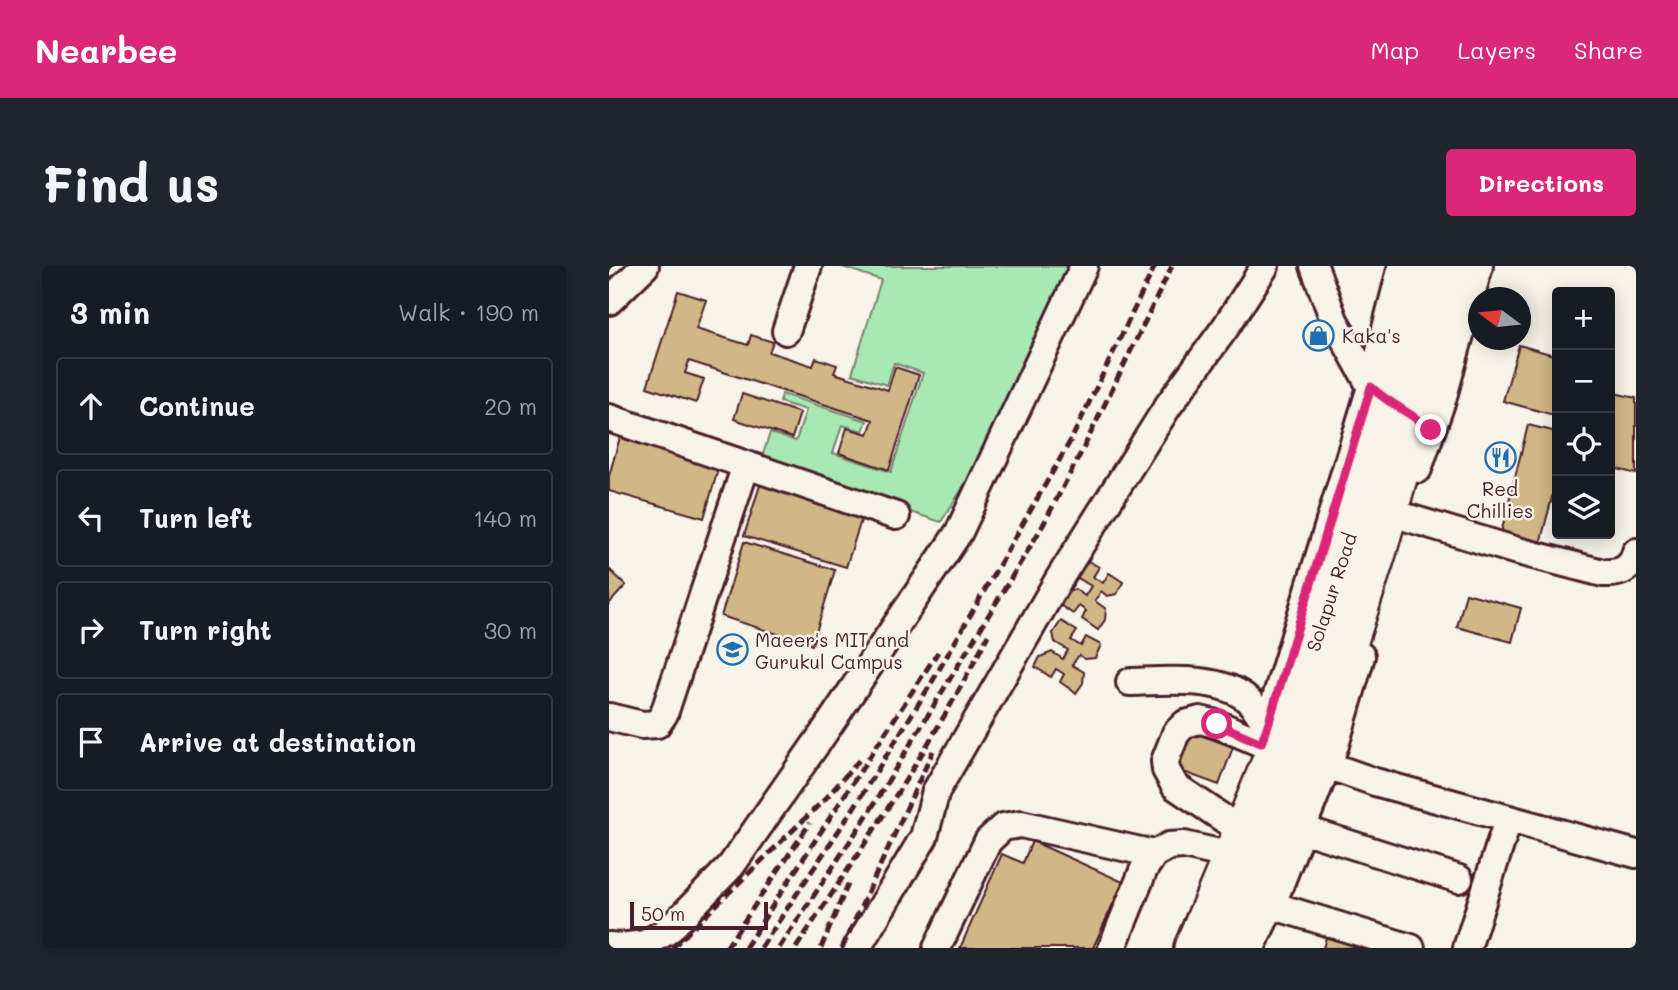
<!DOCTYPE html>
<meta charset="utf-8">
<style>
:root{--surface:#171b24;--page:#20242c;--text:#f1f3f6;--muted:#9ea1a6;--line:#363941;--accent:#db2777}
body{margin:0;font-family:Mali,sans-serif;background:var(--page);color:var(--text)}
.controls{position:absolute;right:21px;top:21px;display:grid;overflow:hidden;border-radius:7px;box-shadow:0 4px 18px #0003}
.controls button{width:63px;height:63px;display:grid;place-items:center;padding:0;border:0;border-bottom:2px solid var(--line);background:var(--surface);color:var(--text);font:35px sans-serif}
.compass{position:absolute;left:859px;top:21px;width:63px;height:63px;border-radius:50%;background:var(--surface);box-shadow:0 4px 18px #0003;rotate:285deg}
.scale{position:absolute;left:21px;bottom:18px;width:138px;box-sizing:border-box;padding-left:7px;border:4px solid #4a1f2b;border-top:0;font-size:19px;line-height:24px;white-space:nowrap;color:#4a1f2b;-webkit-text-stroke:5px #f7f3e8;paint-order:stroke}
.stop{position:absolute;width:21px;height:21px;margin:-16px;border:5px solid #db2777;border-radius:50%;background:#fff}
.stop.end{background:#db2777;border-color:#fff;box-shadow:0 2px 7px #0008}
.list{margin:0;padding:0;list-style:none}
h2{display:flex;justify-content:space-between;align-items:center;height:91px;margin:0;padding:0 28px;font-size:30px}
h2 small{font-size:23px;font-weight:400;color:var(--muted)}
.list li{display:grid;grid-template-columns:46px 1fr auto;gap:21px;align-items:center;box-sizing:border-box;height:98px;margin:0 14px 14px;padding:0 14px;border:2px solid var(--line);border-radius:7px}
.list b{display:block;font-size:26px;white-space:nowrap}
.list em{font-size:23px;font-style:normal;color:var(--muted)}
.icon{flex:none;width:38px;height:38px;fill:none;stroke:currentColor;stroke-width:2;stroke-linecap:round;stroke-linejoin:round}
.map{position:relative;flex:none;width:1027px;height:682px;overflow:hidden;border-radius:7px}
header{display:flex;align-items:center;gap:42px;box-sizing:border-box;height:98px;padding:0 35px;background:var(--accent);color:#fff}
header strong{font-size:33px}
nav{display:flex;gap:38px;margin-inline-start:auto;font-size:24px}
.intro{display:flex;align-items:center;justify-content:space-between;box-sizing:border-box;height:168px;padding:0 42px}
h1{margin:0;font-size:49px}
.button{padding:18px 32px;border-radius:7px;background:var(--accent);color:#fff;font-size:24px;font-weight:700}
main{display:flex;gap:42px;padding:0 42px}
aside{flex:1;background:var(--surface);border-radius:7px;box-shadow:0 4px 18px #0003}
.map>svg:first-child{display:block}
</style>
<header>
<strong>Nearbee</strong>
<nav><a>Map</a><a>Layers</a><a>Share</a></nav>
</header>
<div class="intro"><h1>Find us</h1><a class="button">Directions</a></div>
<main>
<aside>
<h2>3 min<small>Walk · 190 m</small></h2>
<ul class="list">
<li><svg class="icon" aria-label="ahead" viewBox="0 0 24 24"><path d="M12 20V5M6 11l6-6 6 6"/></svg><div><b>Continue</b></div><em>20 m</em></li>
<li><svg class="icon" aria-label="left" viewBox="0 0 24 24"><path d="M17 20v-9H6M10 6l-5 5 5 5"/></svg><div><b>Turn left</b></div><em>140 m</em></li>
<li><svg class="icon" aria-label="right" viewBox="0 0 24 24"><path d="M7 20v-9h11M14 6l5 5-5 5"/></svg><div><b>Turn right</b></div><em>30 m</em></li>
<li><svg class="icon" aria-label="arrive" viewBox="0 0 24 24"><path d="M6 21V4h12l-3 4 3 4H6"/></svg><div><b>Arrive at destination</b></div></li>
</ul>
</aside>
<div class="map">
<svg width="1027" height="682" viewBox="0 0 1027 682">
<rect width="100%" height="100%" fill="#f7f3e8"/>
<filter id="ink" filterUnits="userSpaceOnUse"><feTurbulence type="fractalNoise" baseFrequency=".0143" numOctaves="2"/><feDisplacementMap in="SourceGraphic" scale="14" xChannelSelector="R" yChannelSelector="G"/><feConvolveMatrix kernelMatrix="1 2 1 2 8 2 1 2 1" color-interpolation-filters="sRGB"/></filter>
<g filter="url(#ink)">
<path fill="#a8e9b3" stroke="#79846f" stroke-width="2" d="M231,0H461L375,188L332,256L151,197L161,167L187,175L197,144L171,136L173,128L258,155L254,165L233,159L224,187L282,206L314,107L285,97L278,119L243,108L272,14Z"/>
<path fill="#d0b786" stroke="#4a1f2b" stroke-width="2" d="M69,25L97,34L87,63L139,79L142,69L164,76L160,86L204,100L207,92L228,99L225,107L279,124L286,101L310,109L280,204L230,187L238,162L259,168L264,154L80,95L76,107L95,113L87,137L38,121Z
M910,79L948,90V150L894,135Z
M1001,126L1027,132V208L1001,201Z
M133,128L191,147L183,172L125,153Z
M919,159L948,166V212L931,278L892,267Z
M11,171L110,200L95,252L0,225V210Z
M153,213L255,245L237,301L135,270Z
M135,276L226,304L203,379L112,350Z
M474,292L490,301L484,311L494,317L500,307L514,316L508,328L498,330L492,325L486,335L497,343L496,354L489,364L473,353L477,345L470,340L464,348L448,337L453,328L466,323L476,330L482,320L469,312L467,304Z
M0,303L17,319L0,338Z
M857,327L912,342L903,376L848,361Z
M452,355L468,365L462,374L472,380L477,371L492,379L486,392L476,393L470,389L463,399L475,406L474,417L467,427L451,416L455,408L447,403L442,411L426,401L431,391L443,386L454,393L459,384L446,376L444,367Z
M564,459L624,481L610,519L550,497Z
M423,575L514,616L484,682H351L393,588L414,597Z
M718,668L753,678L752,682H714Z"/>
<g fill="none" stroke-linecap="round" stroke-linejoin="round">
<defs>
<path id="minor" d="M705,0L725,54L762,121L766,126
M0,35L36,0
M177,65L199,0
M0,152L287,250
M809,203L833,134L870,0
M780,246L905,284L994,307C1011,308 1023,303 1027,286
M521,416C555,415 612,409 639,434C650,443 655,459 665,469
M0,451L33,459L48,458L55,448L137,199
M660,455L762,121L793,0
M701,493L766,516L1027,588
M635,561L618,555L566,520L557,504L556,495L567,467L576,458L591,454L608,458L666,483
M693,563L850,613
M662,639L802,682
M0,680L11,681L36,678L60,664L122,600L214,468L350,266L475,0
M248,682L315,571L327,525L450,313L559,140L616,62L656,0
M328,682L379,575L394,561L412,558L545,588
M503,682L535,603L545,588L560,580L575,579L623,590
M642,682L667,628L726,479L752,390
M858,682L899,554"/>
<path id="highway" d="M584,682C626,584 667,487 703,387C748,261 779,129 815,0
M621,682L733,397L768,287L848,0"/>
</defs>
<use href="#minor" stroke="#4a1f2b" stroke-width="32"/>
<use href="#highway" stroke="#4a1f2b" stroke-width="42"/>
<use href="#minor" stroke="#f7f3e8" stroke-width="26"/>
<use href="#highway" stroke="#f7f3e8" stroke-width="37"/>
<path stroke="#4a1f2b" stroke-width="5" stroke-dasharray="10 5" stroke-linecap="butt" d="M63,682L219,530L251,493
M117,682L201,557
M136,682L329,386
M152,682L246,540L323,416L463,172L546,0
M170,682L259,548L433,261L476,179L563,0
M187,682C254,580 324,479 379,369
M212,682L239,618
M233,682L324,485"/>
</g>
</g>
<g fill="none" stroke-linecap="round" stroke-linejoin="round" filter="url(#ink)">
<path stroke="#db2777" stroke-width="9" d="M608,458L652,477L658,462L762,121C781,139 802,146 822,164"/>
</g>
<defs>
<symbol id="shop-ring" viewBox="-11 -11 22 22"><circle r="9.5" fill="#f7f3e8" stroke="#1f6fb2" stroke-width="1.5"/><path d="M-5-2.5h2.3a2.7 3.5 0 0 1 5.4 0H5L5.5 6h-11ZM-1.5-2.5h3a1.5 2.3 0 0 0-3 0Z" fill="#1f6fb2"/></symbol>
<symbol id="restaurant-ring" viewBox="-11 -11 22 22"><circle r="9.5" fill="#f7f3e8" stroke="#1f6fb2" stroke-width="1.5"/><path d="M-5-6h1v4h1v-4h1v4h1v-4h1v5L-1.5 .5V6h-2V.5L-5-1ZM5-6V6H3V1.5H1.5Q1.5-4 5-6Z" fill="#1f6fb2"/></symbol>
<symbol id="school-ring" viewBox="-11 -11 22 22"><circle r="9.5" fill="#f7f3e8" stroke="#1f6fb2" stroke-width="1.5"/><path d="M0-5L7-2L0 1L-7-2ZM-4 1L0 2.5L4 1V4Q0 6-4 4Z" fill="#1f6fb2"/></symbol>
</defs>
<g fill-rule="evenodd">
<use href="#shop-ring" x="692" y="52" width="35" height="35"/>
<use href="#restaurant-ring" x="874" y="174" width="35" height="35"/>
<use href="#school-ring" x="106" y="366" width="35" height="35"/>
</g>
<g text-anchor="middle" dominant-baseline="central" stroke-width="5" stroke-linejoin="round" paint-order="stroke">
<g font-size="19" fill="#4a1f2b" stroke="#f7f3e8" text-anchor="start">
<text x="733" y="69">Kaka's</text>
<text x="891" y="222" text-anchor="middle">Red<tspan x="891" dy="22">Chillies</tspan></text>
<text x="146" y="373">Maeer's MIT and<tspan x="146" dy="22">Gurukul Campus</tspan></text>
</g>
<g font-size="19" fill="#4a1f2b" stroke="#f7f3e8">
<text transform="translate(722 326) rotate(-72)">Solapur Road</text>
</g>
</g>
</svg>
<div class="controls">
<button>+</button>
<button>−</button>
<button><svg class="icon" aria-label="locate" viewBox="0 0 24 24"><circle cx="12" cy="12" r="6"/><path d="M12 2v4M12 18v4M2 12h4M18 12h4"/></svg></button>
<button><svg class="icon" aria-label="layers" viewBox="0 0 24 24"><path d="M12 4l9 5-9 5-9-5zM3 14l9 5 9-5"/></svg></button>
</div>
<svg class="compass" viewBox="-18 -18 36 36"><path d="M0-13l5 13h-10z" fill="#e53935"/><path d="M0 13l5-13h-10z" fill="#9ea1a6"/></svg>
<div class="scale">50 m</div>
<div class="stop" style="left:608px;top:458px"></div>
<div class="stop end" style="left:822px;top:164px"></div>
</div>
</main>
